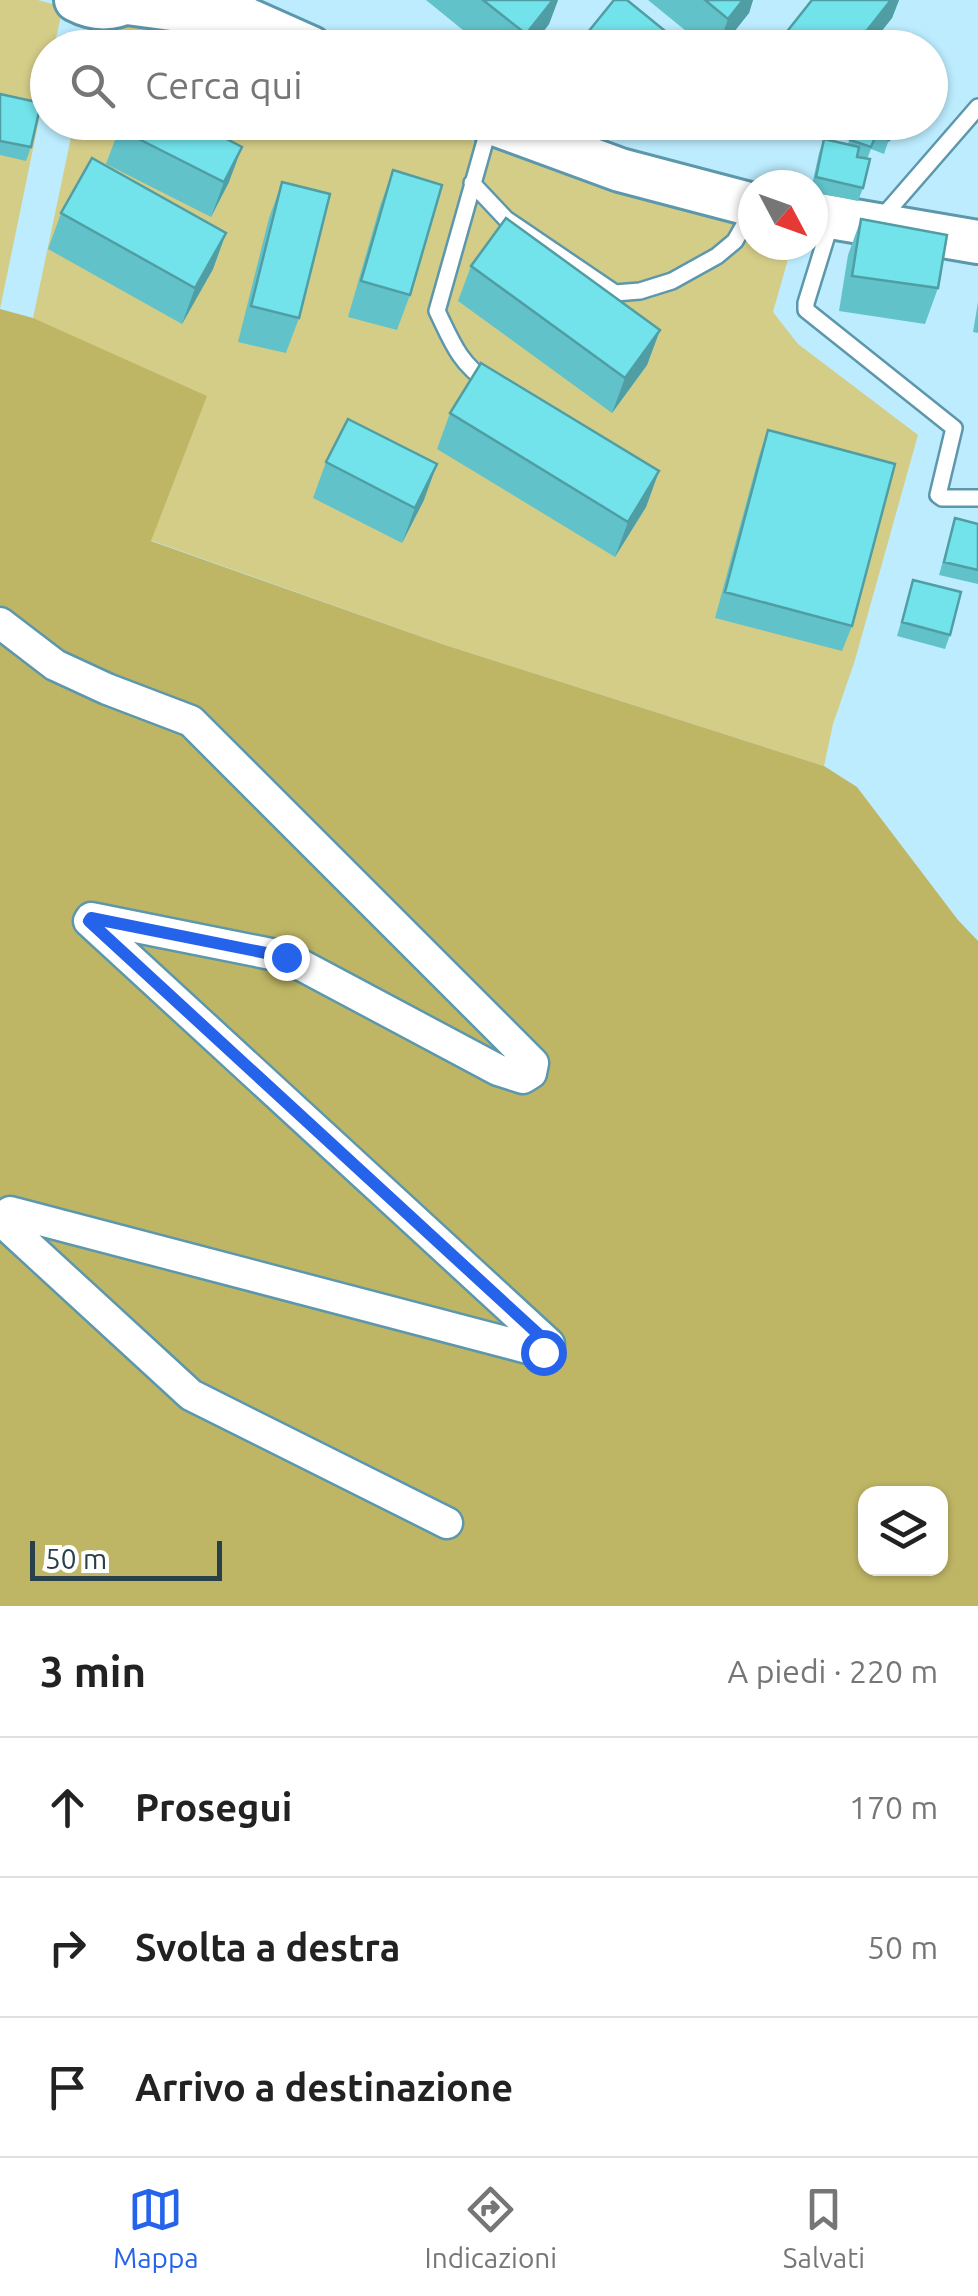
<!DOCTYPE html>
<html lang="it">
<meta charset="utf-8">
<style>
:root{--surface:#fff;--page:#f2f2f2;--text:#222;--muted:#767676;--line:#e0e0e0;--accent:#2563eb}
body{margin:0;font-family:Ubuntu,sans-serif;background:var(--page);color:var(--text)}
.controls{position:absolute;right:30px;bottom:30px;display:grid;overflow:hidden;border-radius:20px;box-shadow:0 2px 8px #0004}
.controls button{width:90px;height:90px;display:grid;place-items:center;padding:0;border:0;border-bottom:2px solid var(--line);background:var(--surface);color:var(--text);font:50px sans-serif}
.compass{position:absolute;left:738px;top:170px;width:90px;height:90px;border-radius:50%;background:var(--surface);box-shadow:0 2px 8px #0004;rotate:131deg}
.scale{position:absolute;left:30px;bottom:25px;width:192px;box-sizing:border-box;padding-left:10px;border:5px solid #274049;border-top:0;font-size:28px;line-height:35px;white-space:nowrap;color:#274049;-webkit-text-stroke:8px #fff;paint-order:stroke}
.stop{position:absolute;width:30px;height:30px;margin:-22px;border:8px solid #2563eb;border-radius:50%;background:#fff}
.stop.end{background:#2563eb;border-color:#fff;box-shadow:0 2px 10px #0008}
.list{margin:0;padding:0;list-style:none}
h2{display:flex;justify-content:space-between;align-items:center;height:130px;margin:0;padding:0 40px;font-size:42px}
h2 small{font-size:32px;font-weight:400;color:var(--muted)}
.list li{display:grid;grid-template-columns:65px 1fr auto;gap:30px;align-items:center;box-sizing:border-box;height:140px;padding:0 40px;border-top:2px solid var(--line)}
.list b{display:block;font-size:38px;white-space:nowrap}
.list em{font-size:32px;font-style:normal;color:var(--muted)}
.icon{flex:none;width:55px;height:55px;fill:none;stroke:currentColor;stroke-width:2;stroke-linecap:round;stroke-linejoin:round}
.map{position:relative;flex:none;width:978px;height:1606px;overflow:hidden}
.search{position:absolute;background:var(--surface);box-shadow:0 2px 8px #0004;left:30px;right:30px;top:30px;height:110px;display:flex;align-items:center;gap:25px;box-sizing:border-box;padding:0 35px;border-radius:55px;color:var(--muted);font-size:38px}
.sheet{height:550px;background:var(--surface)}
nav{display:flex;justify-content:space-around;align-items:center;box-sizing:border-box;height:140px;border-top:2px solid var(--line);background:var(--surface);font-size:28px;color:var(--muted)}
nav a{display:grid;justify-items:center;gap:5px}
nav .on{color:var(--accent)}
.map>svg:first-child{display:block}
</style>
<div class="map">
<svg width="978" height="1606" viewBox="0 0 978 1606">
<rect width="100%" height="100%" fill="#bcecfe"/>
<path fill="#d4cd88" d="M0,0H38L63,7L54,47L48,48L47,81L0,309Z
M95,21L240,40L257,47L89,48Z
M74,123H429L459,136L613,190L753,226V245H792L773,312L798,344L918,435L855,660L833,724L824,766L442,644L150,540L33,318Z"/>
<path fill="#bfb665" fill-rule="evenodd" d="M0,309L33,318L207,396L151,541L442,644L824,766L857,787L958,920L978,941V1606H0ZM866,1494H940V1568H866Z"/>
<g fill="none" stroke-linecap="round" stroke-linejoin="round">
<defs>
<path id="service" d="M472,183L506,219L615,293L640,291L672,281L717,256L735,241L744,225L746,208
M879,221L978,107
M831,222L806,303V310L954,428L938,495L942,498H978
M489,383C459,363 452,342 437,311L489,127"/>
<path id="minor" d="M0,623L55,665L107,689L191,721L533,1063L531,1073L523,1078L498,1070L286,957L91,918L89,921L549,1344L543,1352L10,1212L6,1225L191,1395L447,1523"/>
<path id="secondary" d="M76,0C95,10 112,10 131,0
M127,3L246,19
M222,3L246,19L311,48
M489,122L620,170L753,205
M813,214L978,242"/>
</defs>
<use href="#service" stroke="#5d97ac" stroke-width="20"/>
<use href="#minor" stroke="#5d97ac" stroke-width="35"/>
<use href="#secondary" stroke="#5d97ac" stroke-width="48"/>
<use href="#service" stroke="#fff" stroke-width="15"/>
<use href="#minor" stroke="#fff" stroke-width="30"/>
<use href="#secondary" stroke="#fff" stroke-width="42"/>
</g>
<path fill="#62c2ca" d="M426,0H558L549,24L531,48H485Z
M648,0H753L749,13L721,48H707Z
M812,0H899L892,18L868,48H780L785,34Z
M584,37L686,48H580Z
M0,94L31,147L26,161L0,155Z
M633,122H661L650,136Z
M856,122H895L884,154L871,149L867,159L863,188L858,201L813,192L812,185L819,153L824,139L848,144Z
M119,129L229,182L211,217L106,164Z
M393,170L410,295L397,330L348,317L380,206Z
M282,182L299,318L286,353L238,342L269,218Z
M61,213L226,233L213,269L182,324L48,249Z
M861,219L938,288L925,324L839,311L848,255Z
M471,266L660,330L647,365L612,413L458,301Z
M978,302V333L973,332Z
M450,413L659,471L646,507L615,557L437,449Z
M768,430L852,626L842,651L715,618L759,456Z
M326,462L424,500L402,543L313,498Z
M955,518L978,524V584L939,575Z
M913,580L950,635L945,649L897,636Z"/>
<path fill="#509ea4" d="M553,0H558L549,24L531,48H521L526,34Z
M743,0H753L749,13L721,48H718L728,19Z
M891,0H899L892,18L868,48H853Z
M655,122H661L650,136Z
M242,147L229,182L211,217L224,182Z
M226,233L213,269L182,324L195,288Z
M660,330L647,365L612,413L625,378Z
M437,464L424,500L402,543L415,508Z
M659,471L646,507L615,557L628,522Z"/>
<path fill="#72e2eb" stroke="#509ea4" stroke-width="2.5" d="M483,0H553L526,34Z
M614,0H627L686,48H597L584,37Z
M705,0H743L728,19Z
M812,0H891L853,48H802L785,34Z
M0,94L41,103L31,147L0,141Z
M122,122H194L242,147L224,182L119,129Z
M856,122H895L889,140L876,135L871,147L850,140Z
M824,139L859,147L857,157L870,159L863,188L816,177Z
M92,158L226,233L195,288L61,213Z
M393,170L442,185L410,295L361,281Z
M282,182L330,194L299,318L251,306Z
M506,218L660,330L625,378L471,266Z
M861,219L947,235L938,288L852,276Z
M481,363L659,471L628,522L450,413Z
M348,419L437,464L415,508L326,462Z
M768,430L895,464L852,626L725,592Z
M955,518L978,524V570L944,562Z
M913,580L961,592L950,635L902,622Z"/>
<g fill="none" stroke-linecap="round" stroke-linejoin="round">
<path stroke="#2563eb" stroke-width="12" d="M286,957L91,918L89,921L549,1344L543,1352"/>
</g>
</svg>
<div class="controls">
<button><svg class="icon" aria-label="layers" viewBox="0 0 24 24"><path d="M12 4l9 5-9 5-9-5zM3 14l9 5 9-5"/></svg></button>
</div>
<svg class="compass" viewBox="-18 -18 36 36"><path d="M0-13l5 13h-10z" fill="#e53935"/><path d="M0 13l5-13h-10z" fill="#767676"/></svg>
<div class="scale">50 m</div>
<div class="stop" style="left:543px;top:1352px"></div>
<div class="stop end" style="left:286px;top:957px"></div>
<div class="search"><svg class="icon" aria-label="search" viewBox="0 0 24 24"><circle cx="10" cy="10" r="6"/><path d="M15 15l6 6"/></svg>Cerca qui</div>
</div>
<section class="sheet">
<h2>3 min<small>A piedi · 220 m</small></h2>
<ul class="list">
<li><svg class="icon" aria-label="ahead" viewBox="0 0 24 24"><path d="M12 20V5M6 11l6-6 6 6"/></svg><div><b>Prosegui</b></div><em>170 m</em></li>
<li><svg class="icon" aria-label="right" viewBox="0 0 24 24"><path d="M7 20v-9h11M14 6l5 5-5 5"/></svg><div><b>Svolta a destra</b></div><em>50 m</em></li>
<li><svg class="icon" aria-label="arrive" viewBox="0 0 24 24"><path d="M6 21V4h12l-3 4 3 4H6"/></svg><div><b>Arrivo a destinazione</b></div></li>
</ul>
</section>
<nav>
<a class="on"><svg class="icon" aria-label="map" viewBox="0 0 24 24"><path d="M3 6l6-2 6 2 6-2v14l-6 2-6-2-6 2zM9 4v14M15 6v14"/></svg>Mappa</a>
<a><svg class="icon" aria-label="directions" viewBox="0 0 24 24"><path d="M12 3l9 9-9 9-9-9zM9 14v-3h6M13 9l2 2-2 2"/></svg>Indicazioni</a>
<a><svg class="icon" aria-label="saved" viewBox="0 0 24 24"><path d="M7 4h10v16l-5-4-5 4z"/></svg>Salvati</a>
</nav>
